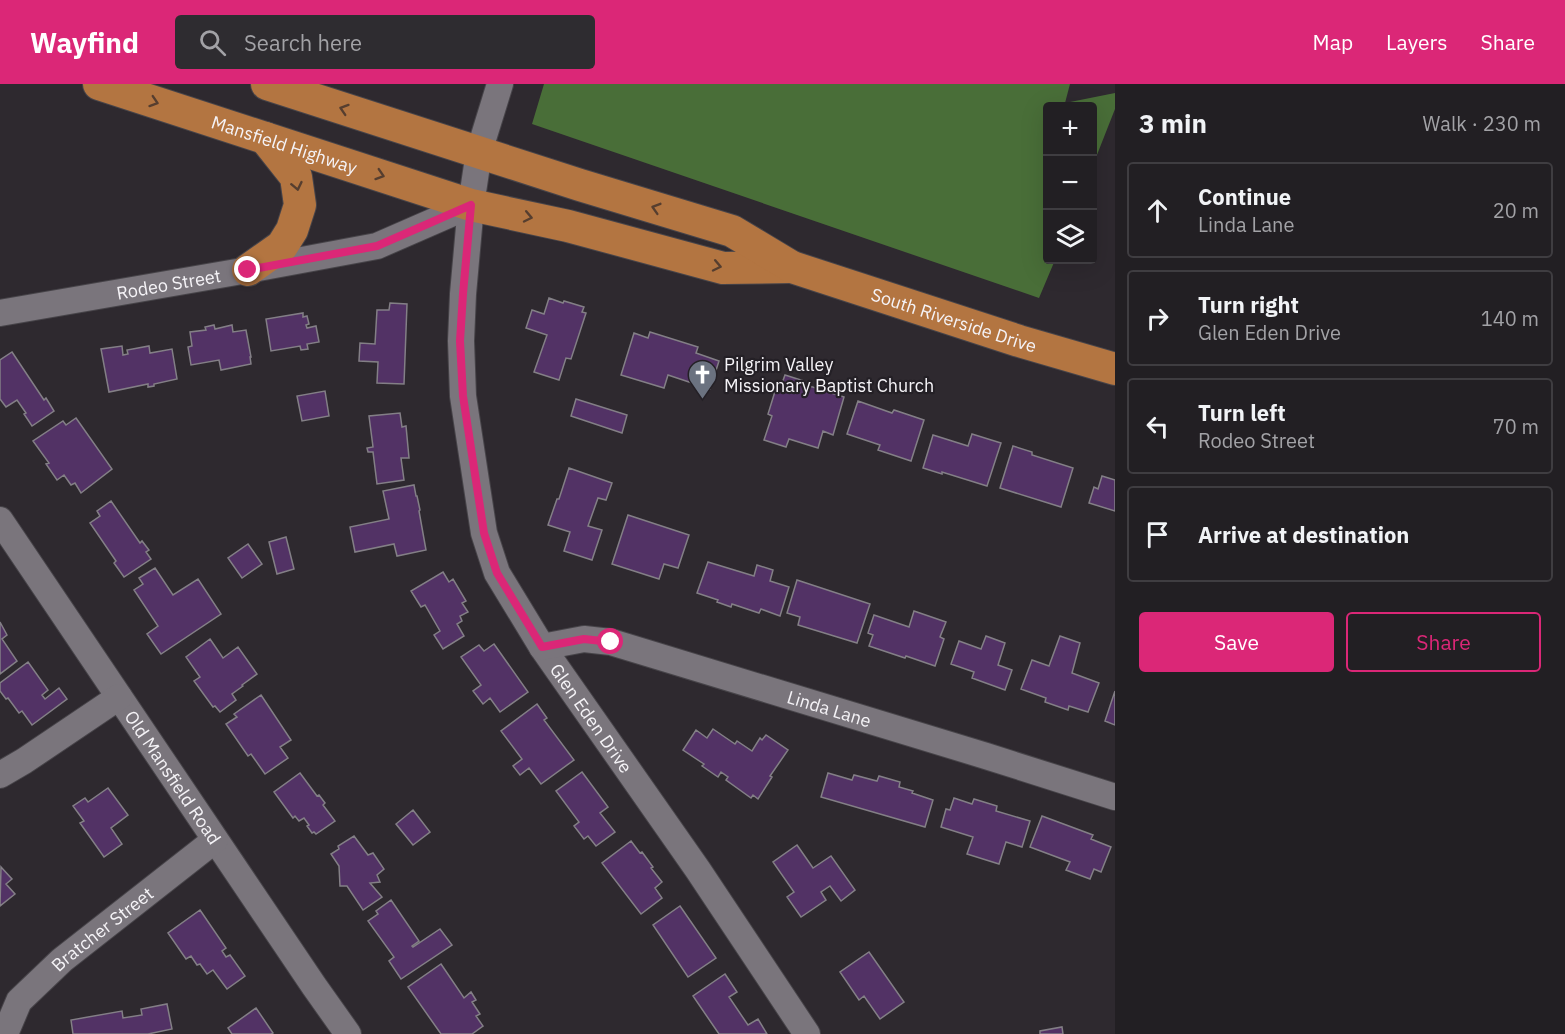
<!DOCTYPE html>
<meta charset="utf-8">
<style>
:root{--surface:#221f23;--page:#2e2c30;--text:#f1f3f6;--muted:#a2a2a6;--line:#3f3d41;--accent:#db2777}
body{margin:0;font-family:"IBM Plex Sans",sans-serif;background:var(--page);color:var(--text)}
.controls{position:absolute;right:18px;top:18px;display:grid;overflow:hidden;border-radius:6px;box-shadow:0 6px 24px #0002}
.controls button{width:54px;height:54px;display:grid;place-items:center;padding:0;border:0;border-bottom:2px solid var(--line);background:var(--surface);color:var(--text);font:30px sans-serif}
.stop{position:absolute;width:18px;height:18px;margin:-14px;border:4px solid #db2777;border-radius:50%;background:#fff}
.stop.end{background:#db2777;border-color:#fff;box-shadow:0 2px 6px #0008}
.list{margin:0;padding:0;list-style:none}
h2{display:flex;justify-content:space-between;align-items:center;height:78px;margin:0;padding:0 24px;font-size:26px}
h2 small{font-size:20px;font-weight:400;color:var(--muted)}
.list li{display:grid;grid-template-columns:39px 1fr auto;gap:18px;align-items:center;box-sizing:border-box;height:96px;margin:0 12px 12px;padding:0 12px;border:2px solid var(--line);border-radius:6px}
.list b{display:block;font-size:22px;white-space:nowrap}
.list p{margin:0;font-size:20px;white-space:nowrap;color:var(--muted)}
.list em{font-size:20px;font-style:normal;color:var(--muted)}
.actions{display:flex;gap:12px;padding:18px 24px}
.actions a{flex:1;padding:14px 0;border:2px solid var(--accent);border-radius:6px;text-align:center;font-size:21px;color:var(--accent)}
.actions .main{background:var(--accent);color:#fff}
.icon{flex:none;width:33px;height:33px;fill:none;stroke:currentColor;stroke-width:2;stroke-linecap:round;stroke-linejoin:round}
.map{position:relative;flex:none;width:1115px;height:950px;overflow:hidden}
header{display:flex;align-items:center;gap:36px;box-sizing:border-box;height:84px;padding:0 30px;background:var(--accent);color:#fff}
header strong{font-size:28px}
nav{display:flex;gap:33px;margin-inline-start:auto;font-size:21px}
.search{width:420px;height:54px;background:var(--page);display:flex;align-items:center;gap:15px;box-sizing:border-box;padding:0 21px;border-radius:6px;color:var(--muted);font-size:22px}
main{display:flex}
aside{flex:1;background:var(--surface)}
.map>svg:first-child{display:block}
</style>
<header>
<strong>Wayfind</strong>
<div class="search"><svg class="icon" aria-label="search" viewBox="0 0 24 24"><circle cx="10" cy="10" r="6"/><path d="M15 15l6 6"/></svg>Search here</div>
<nav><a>Map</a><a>Layers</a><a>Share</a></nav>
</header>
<main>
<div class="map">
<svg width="1115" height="950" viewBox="0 0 1115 950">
<rect width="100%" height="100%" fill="#2e292f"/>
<path fill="#496e38" d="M544,0H1070L1065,19L1115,9V25L1093,81L1092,22H1048V176H1055L1039,214L532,40Z"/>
<path fill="#523265" stroke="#837f86" stroke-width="1.5" d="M549,214L563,219L564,217L584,223L582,228L586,229L571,275L566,274L559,296L534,288L547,251L526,244L532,226L544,230Z
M390,219L407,220L404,300L377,299L378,278L359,277L360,259L375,260L377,226H389Z
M303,229V233L307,232L309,240L306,241L307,244L316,242L319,258L307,260L308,265L301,266L300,262L271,267L266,235Z
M214,241L215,245L232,241L233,248L246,246L251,273H250L251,280L221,286L219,276L191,281L188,263L192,262L190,248L206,246L205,243Z
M650,248L698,263L696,269L719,277L710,305L668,291L664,304L621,291L634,249L648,254Z
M122,262L123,271L128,270L127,266L149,262L150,269L172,265L177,295L154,300V302L148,303V300L109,308L101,265Z
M12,268L44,316L46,314L54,327L32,342L24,330L26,329L17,316L6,323L0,315V276Z
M785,291L804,297L803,300L844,313L833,351L823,347L818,364L789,355L786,363L764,356L772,332L768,330L777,301L781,302Z
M325,307L329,332L302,337L297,312Z
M576,315L627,331L622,349L571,332Z
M858,317L892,329L894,326L924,336L911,377L878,366L880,361L847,350Z
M400,329L402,343L406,342L409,374H401L404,396L377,400L373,368H368L367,364L373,363L369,332Z
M76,334L112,385L81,409L75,399L71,401L64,391L57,396L46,380L49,379L33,357L63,337L66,341Z
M972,350L1001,359L987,402L942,388V390L923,384L933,351L968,362Z
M1013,362L1032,368V371L1073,384L1061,423L1000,404Z
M569,384L612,399L606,416L598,414L588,442L602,446L592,476L564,467L570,448L548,441L557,415H559Z
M1102,392L1115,396V427L1089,419L1094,403L1098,405Z
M414,401L416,412H417L420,426L419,427L426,466L397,472L394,460L355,468L350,443L389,435L383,407Z
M111,417L140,459L142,457L149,466L146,468L151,475L124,493L114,479L116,477L90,439L100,432L97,427Z
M628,431L689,451L678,484L664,480L659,495L612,480Z
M286,453L294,485L277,490L269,458Z
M248,460L262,480L242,494L228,474Z
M708,478L754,492L757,481L773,486L770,497L789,503L780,532L761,525L759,529L732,520L731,523L717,518L718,516L697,509Z
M155,484L173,511L198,495L221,530L161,570L147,550L158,542L134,506L143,500L139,494Z
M443,488L449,498L453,495L466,517L462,519L468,528L460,532L462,537L457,540L464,552L443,565L434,551L440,547L425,521L421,523L411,507Z
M797,496L870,520L857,559L798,541L800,533L787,529Z
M914,527L946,538L940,553L944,555L935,582L906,572L905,574L869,562L873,551L868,549L874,531L909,543Z
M0,538L7,551L2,555L17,577L0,590Z
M986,552L1005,559L998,581L1012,586L1005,606L972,594L974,588L951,580L959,557L981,565Z
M1060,552L1080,559L1072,589L1099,599L1088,628L1069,622L1068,626L1045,618L1046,614L1021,605L1032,576L1049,582Z
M210,555L223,574L238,563L257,590L242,601L243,602L232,610L236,616L220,628L215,622L213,623L194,597L200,593L186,573Z
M494,560L528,608L500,628L490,614L483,620L473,607L481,601L461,573L479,561L484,567Z
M28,578L48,606L42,611L45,615L59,604L67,615L32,641L22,627L19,629L8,614L6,615L0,607V599Z
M1115,607V641L1105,637Z
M261,611L291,656L280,663L288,674L265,690L251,670L248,672L226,640L237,633L234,630Z
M537,620L547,634L544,636L574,676L541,700L529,684L520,691L513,682L522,675L501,647Z
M713,645L735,660L737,657L752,667L760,654L762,656L766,651L788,666L770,692L772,693L758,715L753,711L751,714L726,696L728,693L721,688L718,693L702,682L704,680L683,666L696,646L707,654Z
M582,688L608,723L600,729L615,748L596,762L588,752L584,755L574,742L579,738L556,707Z
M300,689L317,712L319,711L325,719L323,721L335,737L316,750L314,748L312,749L307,742L309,741L304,734L299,737L295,732L293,734L274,708Z
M828,689L852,696L854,691L877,697L879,692L900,698L899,703L913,707L912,709L933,716L925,743L821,713Z
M108,704L128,731L111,744L122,760L104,773L80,739L84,737L73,722L85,714L88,718Z
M954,714L972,720L974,715L997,722L996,727L1030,737L1022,763L1006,758L999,780L967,770L973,753L941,743L946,725L950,726Z
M413,726L430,748L413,761L396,740Z
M1042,732L1093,751L1091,755L1111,763L1101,788L1094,785L1090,795L1066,786L1070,778L1030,763Z
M354,752L368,771L373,769L384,785L377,791L380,798L370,799L382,813L363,826L347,802H340L339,782L331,770L339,765L338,762Z
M631,757L640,769L642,768L653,783L651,784L662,798L655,804L662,814L641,830L602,779Z
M797,761L813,784L831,772L855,806L841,817L830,802L821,808L826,816L801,833L787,813L794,808L773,778Z
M1,783L12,795L6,800L15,810L0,822Z
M391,816L419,857L412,862L413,863L440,845L452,861L401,895L389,877L394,873L368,837L378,830L376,827Z
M680,822L716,874L688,893L653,841Z
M200,826L226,864L222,867L226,873L230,871L245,892L227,905L213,886L207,890L200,880L197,881L191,872L186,875L168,849Z
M869,868L904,918L880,935L864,912L859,916L840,888Z
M441,880L464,914L471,908L476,916L472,918L480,930L476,932L483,942L472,950H441L408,903Z
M725,890L737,908L729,913L748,941L758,935L767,950H719L693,912Z
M167,920L172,945L148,950H73L71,936L122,927L123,934L142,931L141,925Z
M256,924L273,949L271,950H232L228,944Z
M1062,943L1063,950H1040V947Z"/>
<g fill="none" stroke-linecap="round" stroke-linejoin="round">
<defs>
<g id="minor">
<path id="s1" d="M500,0L479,68L471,121L463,210L461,257L463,312L484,449L497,489L542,563L698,786L807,950"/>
<path id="s2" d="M0,229L248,186L377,162L471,121"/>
<path id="s3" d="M0,436L314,902L348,950"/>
<path id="s4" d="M542,563L584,555L611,558L986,672L1115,713"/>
<path d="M0,691L24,677L119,613"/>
<path id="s5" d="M5,950L19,917L62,876L215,756"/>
</g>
<g id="major">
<path id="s6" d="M99,0L471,121L568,142L723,184L792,183"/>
<path id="s7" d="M267,0L580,101L732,147L792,183L1019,257L1115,285"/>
<path d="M248,186L282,162L292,146L300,121L296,93L265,54"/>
</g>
</defs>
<use href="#minor" stroke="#474449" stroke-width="28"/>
<use href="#major" stroke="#474449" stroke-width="34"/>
<use href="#minor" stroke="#7a757c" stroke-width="26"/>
<use href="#major" stroke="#b37541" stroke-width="32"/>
</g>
<defs><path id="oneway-chevron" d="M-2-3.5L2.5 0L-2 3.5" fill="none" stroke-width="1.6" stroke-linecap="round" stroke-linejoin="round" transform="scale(1.5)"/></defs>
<g stroke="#563e2f">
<use href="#oneway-chevron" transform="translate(154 18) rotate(18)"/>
<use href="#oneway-chevron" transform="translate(344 25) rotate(-162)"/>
<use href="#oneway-chevron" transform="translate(380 91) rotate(18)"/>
<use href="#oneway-chevron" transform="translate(297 102) rotate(78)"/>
<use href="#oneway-chevron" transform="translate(656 124) rotate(-163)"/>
<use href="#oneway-chevron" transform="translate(528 133) rotate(12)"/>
<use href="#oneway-chevron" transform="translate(717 182) rotate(12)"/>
</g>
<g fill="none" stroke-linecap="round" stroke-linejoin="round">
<path stroke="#db2777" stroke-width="8" d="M248,186L377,162L471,121L463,210L460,257L463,312L484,449L497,489L542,563L584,555L611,558"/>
</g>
<defs>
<symbol id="church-pin" viewBox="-11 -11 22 30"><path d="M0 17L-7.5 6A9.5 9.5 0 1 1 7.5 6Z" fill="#6b7280" stroke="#242026"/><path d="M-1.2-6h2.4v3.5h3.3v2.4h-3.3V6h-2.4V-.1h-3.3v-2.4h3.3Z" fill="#fff"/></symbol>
</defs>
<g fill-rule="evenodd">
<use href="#church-pin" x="686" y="274" width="33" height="45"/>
</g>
<g text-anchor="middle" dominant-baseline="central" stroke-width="4.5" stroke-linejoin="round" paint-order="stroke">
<g font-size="18" fill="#f5f3f7" stroke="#242026">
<text stroke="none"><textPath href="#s6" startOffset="195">Mansfield Highway</textPath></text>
<text stroke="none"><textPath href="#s2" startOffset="171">Rodeo Street</textPath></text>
<text stroke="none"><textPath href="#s7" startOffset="728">South Riverside Drive</textPath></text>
<text stroke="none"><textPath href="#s4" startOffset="298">Linda Lane</textPath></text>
<text stroke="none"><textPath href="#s1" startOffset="670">Glen Eden Drive</textPath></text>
<text stroke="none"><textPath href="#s3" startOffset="310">Old Mansfield Road</textPath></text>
<text stroke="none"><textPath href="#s5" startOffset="146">Bratcher Street</textPath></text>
</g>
<g font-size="18" fill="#f5f3f7" stroke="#242026" text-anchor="start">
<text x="724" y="280">Pilgrim Valley<tspan x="724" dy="21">Missionary Baptist Church</tspan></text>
</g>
</g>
</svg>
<div class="controls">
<button>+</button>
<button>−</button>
<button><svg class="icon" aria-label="layers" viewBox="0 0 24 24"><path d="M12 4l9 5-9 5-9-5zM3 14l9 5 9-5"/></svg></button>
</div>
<div class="stop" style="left:611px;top:558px"></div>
<div class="stop end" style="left:248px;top:186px"></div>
</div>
<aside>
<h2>3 min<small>Walk · 230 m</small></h2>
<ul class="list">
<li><svg class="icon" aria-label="ahead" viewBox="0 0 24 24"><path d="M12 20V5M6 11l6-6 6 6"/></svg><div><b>Continue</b><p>Linda Lane</p></div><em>20 m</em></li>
<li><svg class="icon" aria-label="right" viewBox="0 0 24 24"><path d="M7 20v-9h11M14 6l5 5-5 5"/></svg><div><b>Turn right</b><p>Glen Eden Drive</p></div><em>140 m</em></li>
<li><svg class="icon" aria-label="left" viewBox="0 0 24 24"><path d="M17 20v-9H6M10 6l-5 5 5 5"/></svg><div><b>Turn left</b><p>Rodeo Street</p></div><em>70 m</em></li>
<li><svg class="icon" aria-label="arrive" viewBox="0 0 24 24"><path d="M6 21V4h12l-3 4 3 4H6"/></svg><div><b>Arrive at destination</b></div></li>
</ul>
<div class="actions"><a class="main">Save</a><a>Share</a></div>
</aside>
</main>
